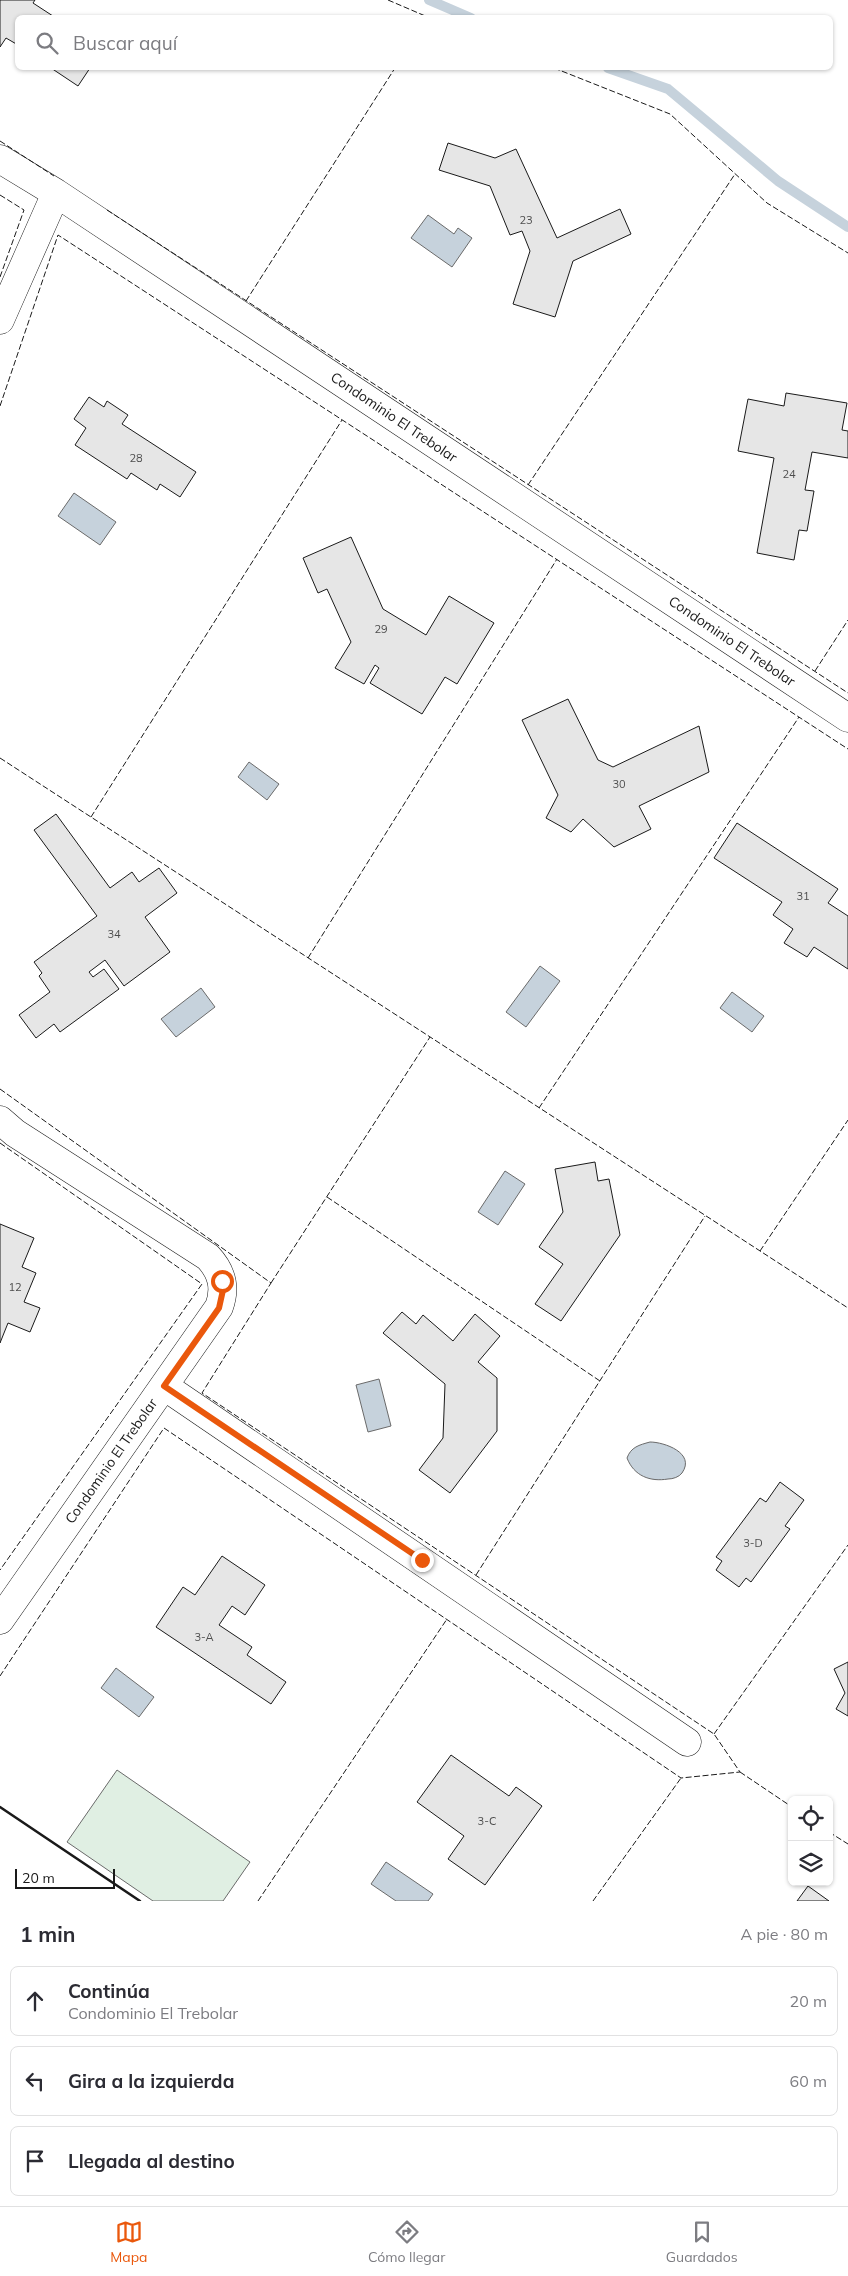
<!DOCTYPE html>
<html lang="es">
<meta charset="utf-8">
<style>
:root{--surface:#fff;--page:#f2f2f3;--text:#2b2b33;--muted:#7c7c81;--line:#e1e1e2;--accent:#ea580c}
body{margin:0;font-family:Mulish,sans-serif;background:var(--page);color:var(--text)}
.controls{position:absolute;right:15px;bottom:15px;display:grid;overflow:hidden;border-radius:8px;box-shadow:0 1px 4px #0004}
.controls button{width:45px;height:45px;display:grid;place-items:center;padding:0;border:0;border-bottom:1px solid var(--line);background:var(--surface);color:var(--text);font:25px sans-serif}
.scale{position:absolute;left:15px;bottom:12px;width:100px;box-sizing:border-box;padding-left:5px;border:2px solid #1a1a1a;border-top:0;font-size:14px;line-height:18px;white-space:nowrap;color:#1a1a1a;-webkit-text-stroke:4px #fff;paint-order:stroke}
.stop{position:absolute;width:15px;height:15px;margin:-11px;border:4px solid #ea580c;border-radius:50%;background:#fff}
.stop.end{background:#ea580c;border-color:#fff;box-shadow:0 1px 5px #0008}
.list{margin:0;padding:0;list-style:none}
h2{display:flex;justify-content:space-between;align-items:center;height:65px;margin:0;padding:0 20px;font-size:21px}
h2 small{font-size:16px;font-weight:400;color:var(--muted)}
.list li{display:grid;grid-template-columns:32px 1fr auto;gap:15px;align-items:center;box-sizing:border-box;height:70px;margin:0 10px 10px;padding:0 10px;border:1px solid var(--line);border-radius:8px}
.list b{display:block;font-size:19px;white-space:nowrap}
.list p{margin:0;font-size:16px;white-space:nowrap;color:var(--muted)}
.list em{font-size:16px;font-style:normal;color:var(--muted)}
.icon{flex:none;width:28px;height:28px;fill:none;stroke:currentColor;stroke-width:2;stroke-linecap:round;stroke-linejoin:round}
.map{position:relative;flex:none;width:848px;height:1901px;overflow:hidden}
.search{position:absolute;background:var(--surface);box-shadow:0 1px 4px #0004;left:15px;right:15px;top:15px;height:55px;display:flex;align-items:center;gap:12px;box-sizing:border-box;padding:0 18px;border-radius:8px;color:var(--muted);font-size:19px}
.sheet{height:305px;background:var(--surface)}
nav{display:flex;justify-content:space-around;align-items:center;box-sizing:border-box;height:70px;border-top:1px solid var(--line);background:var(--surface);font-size:14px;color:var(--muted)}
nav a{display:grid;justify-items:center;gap:2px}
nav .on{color:var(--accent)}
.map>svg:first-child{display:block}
</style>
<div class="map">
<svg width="848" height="1901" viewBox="0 0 848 1901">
<rect width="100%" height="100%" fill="#fff"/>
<path fill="#e0efe3" stroke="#6a6a6a" d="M117,1770L250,1862L223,1901H153L67,1842Z"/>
<path fill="#c6d2dc" stroke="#6a6a6a" d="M428,215L454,234L458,228L472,238L452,267L411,238Z
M74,493L116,522L100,545L58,516Z
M249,762L279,784L267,800L238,777Z
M540,966L560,981L526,1027L506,1012Z
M201,988L215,1007L176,1037L161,1019Z
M732,992L764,1016L752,1032L720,1008Z
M505,1171L525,1184L498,1225L478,1212Z
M379,1379L391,1426L368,1432L356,1385Z
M650,1442C664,1442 696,1453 682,1473C679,1477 673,1479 668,1479C650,1482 634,1476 627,1458C631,1447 639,1445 650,1442Z
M116,1668L154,1697L139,1717L101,1688Z
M386,1862L433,1894L428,1901H396L371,1884Z"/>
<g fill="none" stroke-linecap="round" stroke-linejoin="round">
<path stroke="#c6d2dc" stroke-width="10" d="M429,0L471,18
M608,68L668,89L778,181L848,227"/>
</g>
<path fill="#e6e6e6" stroke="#1a1a1a" d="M0,0H35L33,3L56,18H18V45L6,38L0,47Z
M51,68H90L78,86Z
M448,143L495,158L516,149L557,238L620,209L631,234L573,261L555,317L513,304L530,251L522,231L510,235L490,186L439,170Z
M786,393L847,403L842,430L848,431V458L812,452L805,490L814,491L807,531L799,530L794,560L757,553L774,458L738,451L748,399L784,406Z
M89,397L104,407L107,401L128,415L122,424L196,472L180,497L160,484L157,490L131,473L127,479L75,445L86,428L74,419Z
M351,537L383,609L426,635L449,596L494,623L457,684L445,677L422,714L370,683L379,668L375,665L364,684L335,668L351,642L327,589L318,593L303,558Z
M568,699L598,760L613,767L699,726L709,772L639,806L651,829L614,847L583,819L571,832L546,818L558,795L522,720Z
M56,814L110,888L132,872L139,882L159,868L177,893L145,917L170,952L124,986L105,960L89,972L93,977L104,969L119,989L60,1032L54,1024L36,1038L19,1015L50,992L39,976L42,973L34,962L97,916L34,830Z
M737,823L838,889L828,903L848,916V969L814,947L807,957L784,943L793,929L773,915L782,902L714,858Z
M595,1162L598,1181L609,1179L620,1235L561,1321L535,1304L563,1264L539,1247L563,1212L555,1169Z
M0,1224L34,1238L22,1267L36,1273L24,1302L40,1308L30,1332L8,1323L0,1343Z
M402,1312L416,1324L423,1315L453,1341L475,1314L500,1336L478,1362L497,1378V1431L450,1493L419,1470L443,1438L445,1384L383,1333Z
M780,1482L804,1500L785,1526L790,1529L751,1582L746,1578L739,1587L716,1570L722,1561L716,1557L760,1498L766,1502Z
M222,1556L265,1585L245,1615L232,1606L219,1625L252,1647L247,1655L286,1682L271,1704L156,1627L183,1587L195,1595Z
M848,1662V1716L836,1709L845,1693L834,1669Z
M451,1755L509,1796L516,1787L542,1806L485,1885L448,1859L464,1836L417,1802Z
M808,1886L829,1901H797Z"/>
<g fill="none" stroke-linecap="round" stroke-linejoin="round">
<defs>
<path id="minor" d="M0,159L56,193L848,718
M0,320L56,193
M0,1120L15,1133L208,1257C222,1272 226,1288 219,1307L0,1620
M164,1386L687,1742"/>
</defs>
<use href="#minor" stroke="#1a1a1a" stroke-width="29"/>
<use href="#minor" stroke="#fff" stroke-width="28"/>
<path stroke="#1a1a1a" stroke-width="1" stroke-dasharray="6 2.5" stroke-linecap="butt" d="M388,0L430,18
M554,68L670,114L767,203L848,253
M0,141L54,176
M0,195L24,210L0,277
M107,210L848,693
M246,301L395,68
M0,406L58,235L848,749
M528,485L735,174
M815,671L848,620
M0,758L848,1308
M91,817L342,420
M308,958L557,559
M0,1089L271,1283L202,1393L714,1734L740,1772L681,1778L164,1428L0,1676
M539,1108L799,717
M0,1143L202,1284L0,1570
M327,1197L600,1381
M760,1251L848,1120
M271,1283L430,1037
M476,1575L705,1216
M714,1734L848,1545
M740,1772L792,1807
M829,1832L848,1844
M258,1901L447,1619
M593,1901L681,1778"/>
<path stroke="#1a1a1a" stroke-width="2.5" d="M0,1807L140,1901"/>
</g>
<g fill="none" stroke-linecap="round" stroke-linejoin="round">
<path stroke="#ea580c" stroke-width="6" d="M222,1281L223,1290L219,1308L164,1386L422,1560"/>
</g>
<g text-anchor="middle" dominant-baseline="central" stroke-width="4" stroke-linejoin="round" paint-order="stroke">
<g font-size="11" fill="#4d4d4d">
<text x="526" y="220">23</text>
<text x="136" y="458">28</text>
<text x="789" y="474">24</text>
<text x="381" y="629">29</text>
<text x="619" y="784">30</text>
<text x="803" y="896">31</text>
<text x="114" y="934">34</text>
<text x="15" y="1287">12</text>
<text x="753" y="1543">3-D</text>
<text x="204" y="1637">3-A</text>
<text x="487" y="1821">3-C</text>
</g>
<g font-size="14" fill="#1a1a1a" stroke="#fff">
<text transform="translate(394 417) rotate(34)">Condominio El Trebolar</text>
<text transform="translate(732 641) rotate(34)">Condominio El Trebolar</text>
<text transform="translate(111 1461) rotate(-55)">Condominio El Trebolar</text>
</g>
</g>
</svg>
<div class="controls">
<button><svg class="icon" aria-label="locate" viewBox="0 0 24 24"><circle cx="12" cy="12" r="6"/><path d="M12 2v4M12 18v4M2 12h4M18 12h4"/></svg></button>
<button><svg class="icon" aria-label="layers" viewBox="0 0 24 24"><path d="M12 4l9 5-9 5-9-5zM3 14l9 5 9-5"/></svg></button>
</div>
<div class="scale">20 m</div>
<div class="stop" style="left:222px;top:1281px"></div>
<div class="stop end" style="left:422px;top:1560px"></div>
<div class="search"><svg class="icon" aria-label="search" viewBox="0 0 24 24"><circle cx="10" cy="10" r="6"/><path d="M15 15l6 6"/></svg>Buscar aquí</div>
</div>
<section class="sheet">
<h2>1 min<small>A pie · 80 m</small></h2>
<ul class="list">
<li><svg class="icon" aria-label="ahead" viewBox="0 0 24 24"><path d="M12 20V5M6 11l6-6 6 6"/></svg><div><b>Continúa</b><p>Condominio El Trebolar</p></div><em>20 m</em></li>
<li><svg class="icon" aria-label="left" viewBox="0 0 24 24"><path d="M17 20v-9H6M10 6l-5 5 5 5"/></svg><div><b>Gira a la izquierda</b></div><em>60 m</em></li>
<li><svg class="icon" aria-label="arrive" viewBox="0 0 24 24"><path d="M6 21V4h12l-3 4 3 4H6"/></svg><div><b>Llegada al destino</b></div></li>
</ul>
</section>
<nav>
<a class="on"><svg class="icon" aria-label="map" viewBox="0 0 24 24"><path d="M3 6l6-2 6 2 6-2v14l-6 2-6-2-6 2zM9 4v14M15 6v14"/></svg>Mapa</a>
<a><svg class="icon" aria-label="directions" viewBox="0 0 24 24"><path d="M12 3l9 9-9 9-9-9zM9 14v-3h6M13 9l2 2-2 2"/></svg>Cómo llegar</a>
<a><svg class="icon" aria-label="saved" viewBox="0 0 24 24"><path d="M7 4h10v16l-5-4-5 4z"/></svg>Guardados</a>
</nav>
